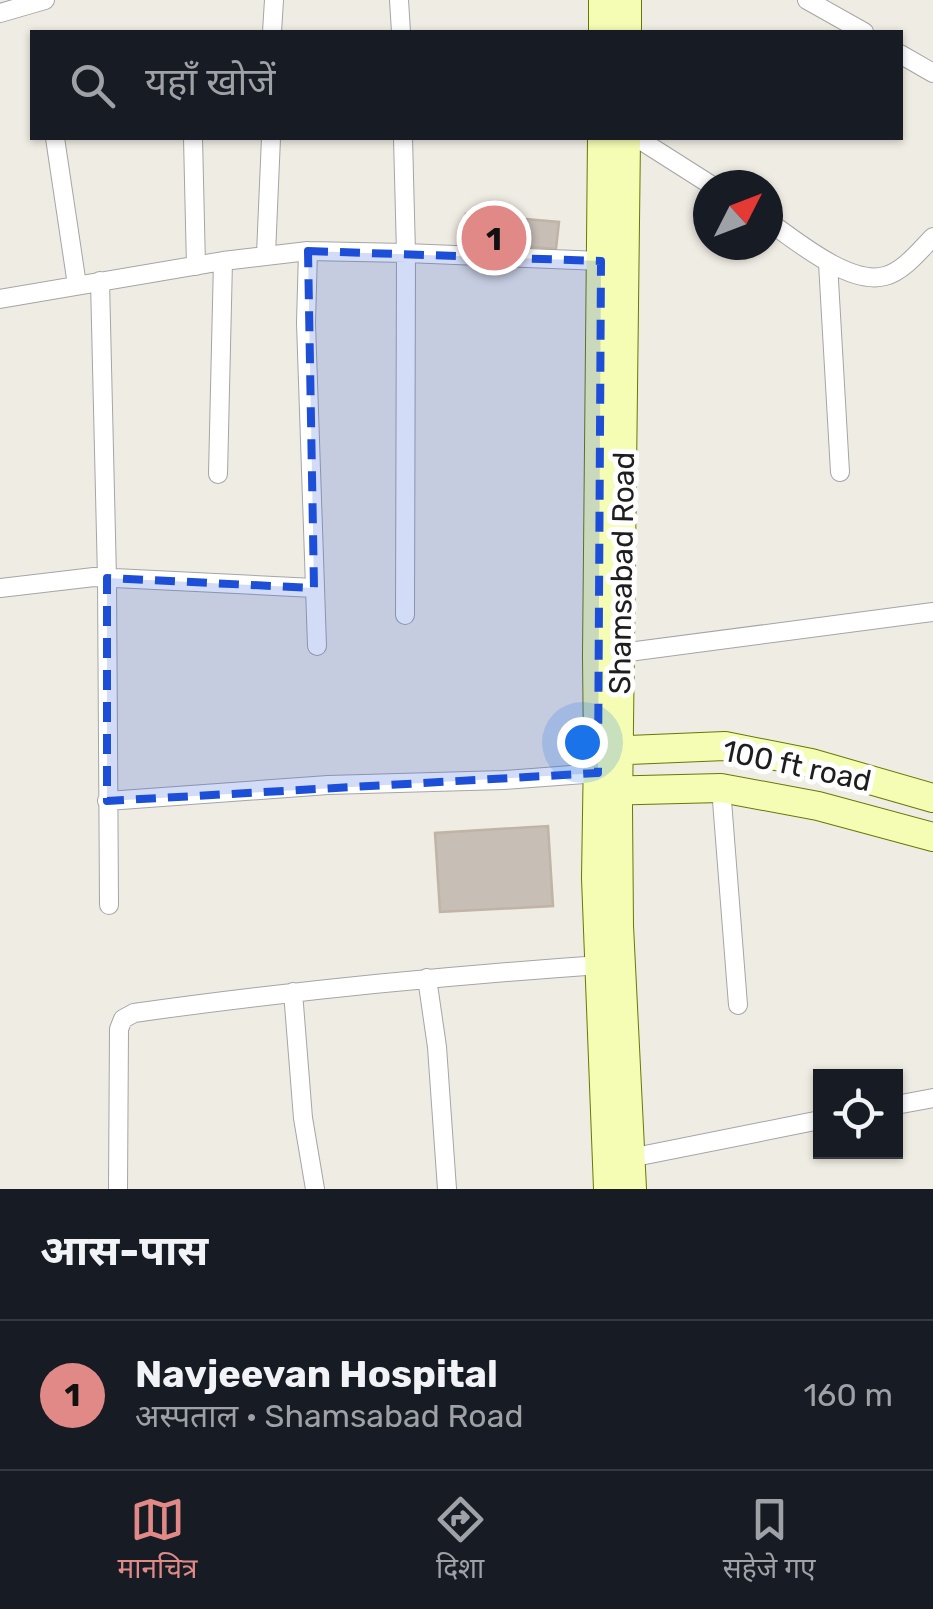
<!DOCTYPE html>
<html lang="hi">
<meta charset="utf-8">
<style>
:root{--surface:#171b24;--page:#242831;--text:#f1f3f6;--muted:#9ea1a6;--line:#363941;--accent:#e08987}
body{margin:0;font-family:Rubik,"Noto Sans Devanagari",sans-serif;background:var(--page);color:var(--text)}
.controls{position:absolute;right:30px;bottom:30px;display:grid;overflow:hidden;border-radius:0px;box-shadow:0 2px 8px #0004}
.controls button{width:90px;height:90px;display:grid;place-items:center;padding:0;border:0;border-bottom:2px solid var(--line);background:var(--surface);color:var(--text);font:50px sans-serif}
.compass{position:absolute;left:693px;top:170px;width:90px;height:90px;border-radius:50%;background:var(--surface);box-shadow:0 2px 8px #0004;rotate:48deg}
.you{position:absolute;left:582px;top:742px;width:35px;height:35px;margin:-25px;border:8px solid #fff;border-radius:50%;background:#1a73e8;box-shadow:0 0 0 15px #1a73e833}
.badge{display:grid;place-items:center;width:65px;height:65px;border-radius:50%;background:var(--accent);color:#111;font-size:32px;font-weight:700}
.pin{position:absolute;translate:-50% -50%;border:5px solid #fff;box-shadow:0 2px 10px #0006}
.list{margin:0;padding:0;list-style:none}
h2{display:flex;justify-content:space-between;align-items:center;height:130px;margin:0;padding:0 40px;font-size:42px}
h2 small{font-size:32px;font-weight:400;color:var(--muted)}
.list li{display:grid;grid-template-columns:65px 1fr auto;gap:30px;align-items:center;box-sizing:border-box;height:150px;padding:0 40px;border-top:2px solid var(--line)}
.list b{display:block;font-size:38px;white-space:nowrap}
.list p{margin:0;font-size:32px;white-space:nowrap;color:var(--muted)}
.list em{font-size:32px;font-style:normal;color:var(--muted)}
.icon{flex:none;width:55px;height:55px;fill:none;stroke:currentColor;stroke-width:2;stroke-linecap:round;stroke-linejoin:round}
.map{position:relative;flex:none;width:933px;height:1189px;overflow:hidden}
.search{position:absolute;background:var(--surface);box-shadow:0 2px 8px #0004;left:30px;right:30px;top:30px;height:110px;display:flex;align-items:center;gap:25px;box-sizing:border-box;padding:0 35px;border-radius:0px;color:var(--muted);font-size:38px}
.sheet{height:280px;background:var(--surface)}
nav{display:flex;justify-content:space-around;align-items:center;box-sizing:border-box;height:140px;border-top:2px solid var(--line);background:var(--surface);font-size:28px;color:var(--muted)}
nav a{display:grid;justify-items:center;gap:5px}
nav .on{color:var(--accent)}
.map>svg:first-child{display:block}
</style>
<div class="map">
<svg width="933" height="1189" viewBox="0 0 933 1189">
<rect width="100%" height="100%" fill="#efece3"/>
<path fill="#c7beb6" stroke="#c1b3a5" stroke-width="2.5" d="M466,214L559,222L556,249L464,241Z
M548,826L553,906L440,912L435,833Z"/>
<g fill="none" stroke-linecap="round" stroke-linejoin="round">
<defs>
<path id="street" d="M399,0L401,32
M807,0L864,32
M0,13L45,0
M272,32L274,0
M900,54L933,73
M55,138L77,285
M193,138L196,266
M403,138L406,253L405,615
M637,138L711,185
M768,221C795,240 850,286 885,276C904,271 920,250 933,237
M308,251L306,323L317,646
M266,254L271,138
M828,263L840,472
M100,281L107,578L109,905
M0,299L223,261L308,251L406,253L601,261
M218,474L223,261
M0,588L94,577L314,588
M621,653L933,612
M721,788L738,1005
M107,801L328,785L504,780L598,773
M427,978L437,1047L447,1189
M293,992L303,1118L315,1189
M896,1105L933,1098
M630,1158L820,1120
M118,1189L119,1029L123,1019L134,1013C289,991 444,976 600,965"/>
<path id="secondary" d="M603,0V32
M627,32V0
M602,138L597,656L598,752L596,878L608,1189
M626,138L618,808L619,926L632,1189
M605,751L725,746L811,763L933,798
M600,791L721,788L818,806L933,837"/>
</defs>
<use href="#street" stroke="#a5a5a5" stroke-width="20"/>
<use href="#secondary" stroke="#677900" stroke-width="30"/>
<use href="#street" stroke="#fff" stroke-width="18"/>
<use href="#secondary" stroke="#f5fcb4" stroke-width="28"/>
</g>
<path fill="#1d4ed8" fill-opacity="0.2" stroke="#1d4ed8" stroke-width="8" stroke-dasharray="20 12" stroke-linejoin="round" d="M308,251L601,261L598,773L107,801V578L314,588Z"/>
<g text-anchor="middle" dominant-baseline="central" stroke-width="10" stroke-linejoin="round" paint-order="stroke">
<g font-size="30" fill="#1e1e1e" stroke="#fff">
<text transform="translate(622 573) rotate(-89)">Shamsabad Road</text>
<text transform="translate(797 766) rotate(12)">100 ft road</text>
</g>
</g>
</svg>
<div class="controls">
<button><svg class="icon" aria-label="locate" viewBox="0 0 24 24"><circle cx="12" cy="12" r="6"/><path d="M12 2v4M12 18v4M2 12h4M18 12h4"/></svg></button>
</div>
<svg class="compass" viewBox="-18 -18 36 36"><path d="M0-13l5 13h-10z" fill="#e53935"/><path d="M0 13l5-13h-10z" fill="#9ea1a6"/></svg>
<div class="you"></div>
<div class="pin badge" style="left:494px;top:238px">1</div>
<div class="search"><svg class="icon" aria-label="search" viewBox="0 0 24 24"><circle cx="10" cy="10" r="6"/><path d="M15 15l6 6"/></svg>यहाँ खोजें</div>
</div>
<section class="sheet">
<h2>आस-पास<small></small></h2>
<ul class="list">
<li><span class="badge">1</span><div><b>Navjeevan Hospital</b><p>अस्पताल · Shamsabad Road</p></div><em>160 m</em></li>
</ul>
</section>
<nav>
<a class="on"><svg class="icon" aria-label="map" viewBox="0 0 24 24"><path d="M3 6l6-2 6 2 6-2v14l-6 2-6-2-6 2zM9 4v14M15 6v14"/></svg>मानचित्र</a>
<a><svg class="icon" aria-label="directions" viewBox="0 0 24 24"><path d="M12 3l9 9-9 9-9-9zM9 14v-3h6M13 9l2 2-2 2"/></svg>दिशा</a>
<a><svg class="icon" aria-label="saved" viewBox="0 0 24 24"><path d="M7 4h10v16l-5-4-5 4z"/></svg>सहेजे गए</a>
</nav>
